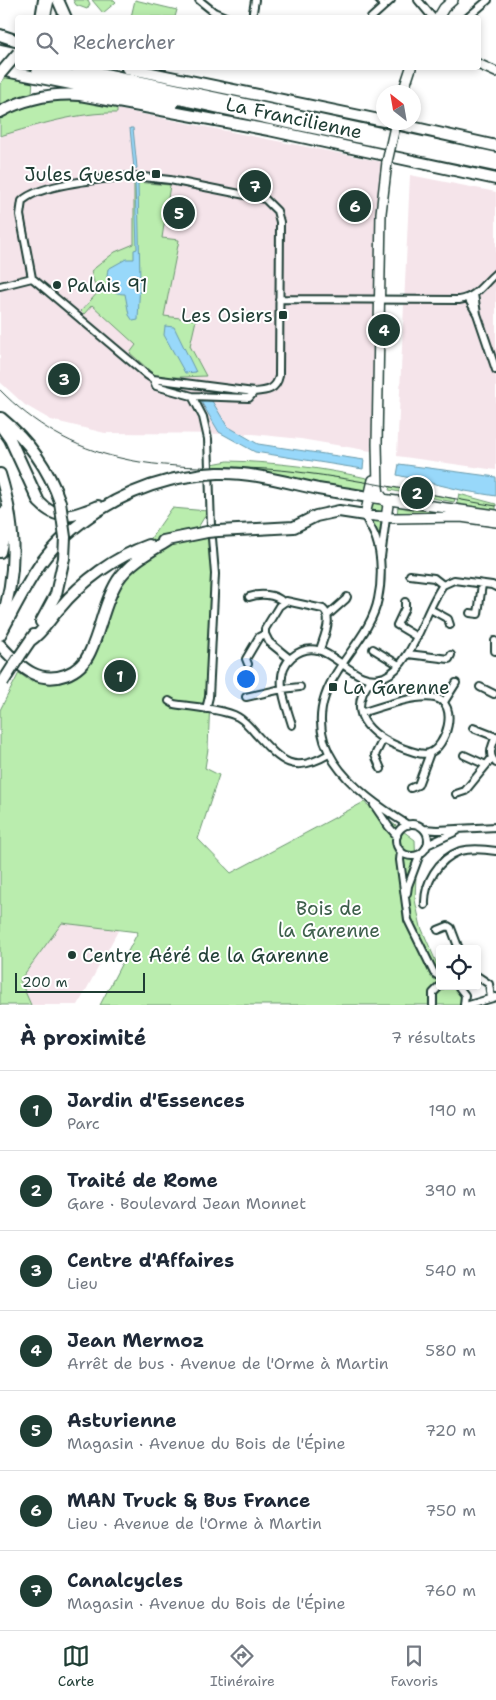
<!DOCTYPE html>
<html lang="fr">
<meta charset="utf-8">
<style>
:root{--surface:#fff;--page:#f2f2f3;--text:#1f2937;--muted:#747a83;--line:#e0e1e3;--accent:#1f3d34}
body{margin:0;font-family:"Shantell Sans",sans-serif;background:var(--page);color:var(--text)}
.controls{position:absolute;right:15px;bottom:15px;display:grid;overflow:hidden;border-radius:5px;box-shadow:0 2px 8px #0003}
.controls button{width:45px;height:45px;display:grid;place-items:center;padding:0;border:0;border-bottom:1px solid var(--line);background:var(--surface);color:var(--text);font:25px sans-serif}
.compass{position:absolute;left:376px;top:85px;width:45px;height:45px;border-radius:50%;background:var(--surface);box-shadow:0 2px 8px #0003;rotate:329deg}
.scale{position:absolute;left:15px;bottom:12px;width:130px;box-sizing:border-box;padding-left:5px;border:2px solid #1f3d34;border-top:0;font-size:14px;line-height:18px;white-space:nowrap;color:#1f3d34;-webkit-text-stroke:4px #fff;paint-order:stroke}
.you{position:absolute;left:245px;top:678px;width:18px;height:18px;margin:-12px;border:4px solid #fff;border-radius:50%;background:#1a73e8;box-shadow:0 0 0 8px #1a73e833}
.badge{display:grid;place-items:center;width:32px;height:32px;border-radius:50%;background:var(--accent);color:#fff;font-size:16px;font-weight:700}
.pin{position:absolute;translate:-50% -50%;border:2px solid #fff;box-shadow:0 1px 5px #0006}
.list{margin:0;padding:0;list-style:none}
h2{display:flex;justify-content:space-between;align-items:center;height:65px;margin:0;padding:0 20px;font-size:21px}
h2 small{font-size:16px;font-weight:400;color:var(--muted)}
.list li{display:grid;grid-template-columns:32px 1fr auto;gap:15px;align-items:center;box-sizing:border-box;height:80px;padding:0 20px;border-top:1px solid var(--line)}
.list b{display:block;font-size:19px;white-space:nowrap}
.list p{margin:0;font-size:16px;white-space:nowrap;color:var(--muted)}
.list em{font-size:16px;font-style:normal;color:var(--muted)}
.icon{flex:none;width:28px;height:28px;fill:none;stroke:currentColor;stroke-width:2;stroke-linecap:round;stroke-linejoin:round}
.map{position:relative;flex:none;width:496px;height:1005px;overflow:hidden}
.search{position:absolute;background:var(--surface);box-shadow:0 2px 8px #0003;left:15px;right:15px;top:15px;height:55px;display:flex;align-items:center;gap:12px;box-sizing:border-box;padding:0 18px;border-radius:5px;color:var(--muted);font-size:19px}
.sheet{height:625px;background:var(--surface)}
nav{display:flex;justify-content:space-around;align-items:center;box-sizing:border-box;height:70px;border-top:1px solid var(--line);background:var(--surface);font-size:14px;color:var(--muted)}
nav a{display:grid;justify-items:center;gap:2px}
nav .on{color:var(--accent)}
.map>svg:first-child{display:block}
</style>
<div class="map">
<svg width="496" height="1005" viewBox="0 0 496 1005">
<rect width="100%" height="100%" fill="#fff"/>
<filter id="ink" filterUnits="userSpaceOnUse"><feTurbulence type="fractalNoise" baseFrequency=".02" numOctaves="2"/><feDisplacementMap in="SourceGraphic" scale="10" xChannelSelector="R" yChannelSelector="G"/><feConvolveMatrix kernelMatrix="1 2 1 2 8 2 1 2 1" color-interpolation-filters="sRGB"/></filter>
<g filter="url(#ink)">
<path fill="#f5e4ea" d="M96,105L383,162L378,200L371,451L301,439L253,434L105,433L51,420L25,405L0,382V120Z
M410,175L496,192V470L397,456Z
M62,923L119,929L78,1005H31L20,980Z"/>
<path fill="#baedae" stroke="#6c9571" d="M73,0H88L90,4L87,9L76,5Z
M92,0H114L116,2L103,13Z
M135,0L177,10L175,17H131Z
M6,77L33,80L32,93L9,102L0,108V84Z
M71,99L117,107V113C78,112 38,125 0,136V117C26,106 42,100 71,99Z
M134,182L170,185L162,238L179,240L164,316L196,320L190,346L206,376L158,378L130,353L136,345L92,305L84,314L81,311L100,290L94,282L91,271L115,252L134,244Z
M228,461C276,462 324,468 371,479L367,493L213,471L212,464Z
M390,487L455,499L454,502L389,490Z
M459,494L496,504V513L399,499V496L456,506Z
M371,502L384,503V513L369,511Z
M398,506L479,515L397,516Z
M172,508L208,511L191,539L211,535L215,574L208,749L205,768L219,775L198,839L231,873L364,802L415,840L416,875L415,900L421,927L440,971V986C453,986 466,987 460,1005H100L138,932L62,923L20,980L31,1005H0V710L19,673L30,681L72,676L120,579L128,571Z
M368,519L383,521L381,542Z"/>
<path fill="#98d8fa" stroke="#689aab" d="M130,128H133L137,168L134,169Z
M135,182L138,183L140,280L138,320L133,321L129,315L125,294C109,294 105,283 108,269L126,259H134V250L137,249Z
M165,326L174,327L196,372L185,373L164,335Z
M200,400L212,401L227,426L258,444L364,460L363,469L255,452L219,432Z
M399,464L496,477V496L465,491L397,475Z"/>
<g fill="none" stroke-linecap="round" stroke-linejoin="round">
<defs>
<path id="minor" d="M199,0L214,12L228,18
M379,0L384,6
M418,0L433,18
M252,18L255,0
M371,18L391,0
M467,18L488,0
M134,176L170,180L265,199L277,211L280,222L279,376C276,390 267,391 254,392L153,379L147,375L32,278L20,215L22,201C40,183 109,178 134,176Z
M0,286L32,278
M468,298L477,314L474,294
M279,299L459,300C477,297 483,284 496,273
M477,314L496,370
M153,379L156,386L192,396L249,398L254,392
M192,396L203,417L208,439L211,526L215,574L209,697L206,709
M365,515C367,523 373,530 376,539C382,556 382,581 378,599C373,626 351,649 337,672C291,743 352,790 408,825
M381,557L386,518
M410,575L434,578L443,585
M249,597C260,593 275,594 283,602
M405,602V608L397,625L417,637
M430,609L448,619L450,625
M470,613L478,614L482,584
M328,615L346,599L347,597
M495,641V651H496
M373,649L399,665
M408,654L449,659L451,655
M290,659L269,642L265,634V629L279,606L286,601L323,609C334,618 323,638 320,650
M248,664L246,659L259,637L265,634
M480,687L494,694
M246,697L282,689L300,687
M169,701L174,704C191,707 224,709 238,717C245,721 250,727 255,733C280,760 292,776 329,754
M444,702L456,683
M361,713C380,707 416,694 435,698C460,703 446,748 429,753C423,755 417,753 411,751C376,740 341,716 372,679
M292,725C286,704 272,674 292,657C327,628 349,690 384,677C413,665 425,609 443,585L454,580L492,585L496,587
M473,728L496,737
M496,736C492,747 487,754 496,763
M464,755L486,765
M381,769L375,755L383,739
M411,788L418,785L430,753
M456,794L465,791L492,758
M374,805L389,827L397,836
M396 840a16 16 0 1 1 32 0a16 16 0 1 1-32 0Z
M424,829L437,830L496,827
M427,845L457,831
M401,851L400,860L408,920L434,973L440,977
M407,893L408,886L420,854
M425,905C424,883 438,859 460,851C471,848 484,849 496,851
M438,930L448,926L451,928L459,949
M477,976L489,984L491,998
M458,986L465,995L464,1005
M433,1005V993L440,986
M469,1005L496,997"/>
<path id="major" d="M45,18L49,0
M438,18L444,8L453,0
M478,64L496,72
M403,92L411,68
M373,480L365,515L395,518L461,517L496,522
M368,497L496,515
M386,518L388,505L379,493L378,487L377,444L381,213L387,162"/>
<path id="highway" d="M58,0L66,18
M41,18L44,0
M0,35L18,41
M0,50L18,54
M0,60L18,63
M37,68L275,120L496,166
M77,68L496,158
M127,68L384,121
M0,70L173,104
M0,112C26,98 51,93 80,95L269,130L496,179
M389,122L496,146
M1,418C29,441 48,467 60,502
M0,425L10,439L39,502C59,523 74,516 98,506
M218,473C252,472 285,482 318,489C335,492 352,494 368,497
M0,474C15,522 18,573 1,621
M218,531L294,527L316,516L339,511L365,515
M163,541L207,532
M0,552L4,534V512
M41,622L56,594L64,558
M0,635C13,611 25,586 41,563C71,522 121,492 170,480C181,477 193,476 204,474
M31,640C42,633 50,619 59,609C82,581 115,557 149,545
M0,645C9,655 20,667 32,673C54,684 80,674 90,652C101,629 104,602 118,580C131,561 150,552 169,540
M19,657L34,635"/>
</defs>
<use href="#minor" stroke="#1f3d34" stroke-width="10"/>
<use href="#major" stroke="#1f3d34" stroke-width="12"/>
<use href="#highway" stroke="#1f3d34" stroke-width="14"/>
<use href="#minor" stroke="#fff" stroke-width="6"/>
<use href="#major" stroke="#fff" stroke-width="9"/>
<use href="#highway" stroke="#fff" stroke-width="10"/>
<path stroke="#1f3d34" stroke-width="1" d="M0,390C33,424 74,448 120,458C177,472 240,464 298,472C364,480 430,495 496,506"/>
<defs>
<path id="major-bridge" d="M387,162L396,122"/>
<path id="highway-bridge" d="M0,74L18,53
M204,474L218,473
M60,502L65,537L64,558
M207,532L218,531
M3,682L19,657"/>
</defs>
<use href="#major-bridge" stroke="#1f3d34" stroke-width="12" stroke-linecap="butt"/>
<use href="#highway-bridge" stroke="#1f3d34" stroke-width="14" stroke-linecap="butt"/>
<use href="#major-bridge" stroke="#fff" stroke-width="9"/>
<use href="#highway-bridge" stroke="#fff" stroke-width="10"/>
</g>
</g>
<g fill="#1f3d34" stroke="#fff" stroke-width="2">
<rect x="151" y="169" width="10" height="10" rx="2.5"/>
<circle cx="57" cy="285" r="5"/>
<rect x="278" y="310" width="10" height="10" rx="2.5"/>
<rect x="328" y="682" width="10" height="10" rx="2.5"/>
<circle cx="72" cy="955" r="5"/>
</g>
<g text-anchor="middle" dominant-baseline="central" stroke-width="4" stroke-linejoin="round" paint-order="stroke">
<g font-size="19" fill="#1f3d34" stroke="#fff">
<text transform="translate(294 118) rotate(12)">La Francilienne</text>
</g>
<g font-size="19" fill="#1f3d34" stroke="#fff" text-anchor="start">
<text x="146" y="174" text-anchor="end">Jules Guesde</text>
<text x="67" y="285">Palais 91</text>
<text x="273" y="315" text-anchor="end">Les Osiers</text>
<text x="343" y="687">La Garenne</text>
<text x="82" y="955">Centre Aéré de la Garenne</text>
</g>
<g font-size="19" fill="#3e604c" stroke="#fff">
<text x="329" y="908">Bois de<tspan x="329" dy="22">la Garenne</tspan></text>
</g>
</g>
</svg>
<div class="controls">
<button><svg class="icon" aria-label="locate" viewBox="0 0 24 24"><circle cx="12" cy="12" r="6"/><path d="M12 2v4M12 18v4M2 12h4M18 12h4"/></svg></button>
</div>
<svg class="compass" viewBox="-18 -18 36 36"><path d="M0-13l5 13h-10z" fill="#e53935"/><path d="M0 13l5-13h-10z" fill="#747a83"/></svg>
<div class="scale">200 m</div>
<div class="you"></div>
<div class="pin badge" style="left:120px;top:676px">1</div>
<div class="pin badge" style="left:417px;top:493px">2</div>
<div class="pin badge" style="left:64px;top:379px">3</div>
<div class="pin badge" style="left:384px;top:330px">4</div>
<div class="pin badge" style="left:179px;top:213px">5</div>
<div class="pin badge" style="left:355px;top:206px">6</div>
<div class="pin badge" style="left:255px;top:186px">7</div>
<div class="search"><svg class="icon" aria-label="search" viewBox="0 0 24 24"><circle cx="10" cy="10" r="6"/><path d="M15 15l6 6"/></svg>Rechercher</div>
</div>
<section class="sheet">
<h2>À proximité<small>7 résultats</small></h2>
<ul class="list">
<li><span class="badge">1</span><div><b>Jardin d'Essences</b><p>Parc</p></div><em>190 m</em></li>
<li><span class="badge">2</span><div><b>Traité de Rome</b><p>Gare · Boulevard Jean Monnet</p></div><em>390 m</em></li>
<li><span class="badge">3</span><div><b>Centre d'Affaires</b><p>Lieu</p></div><em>540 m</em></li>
<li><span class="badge">4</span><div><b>Jean Mermoz</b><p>Arrêt de bus · Avenue de l'Orme à Martin</p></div><em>580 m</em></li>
<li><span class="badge">5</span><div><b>Asturienne</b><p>Magasin · Avenue du Bois de l'Épine</p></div><em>720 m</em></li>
<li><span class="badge">6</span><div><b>MAN Truck &amp; Bus France</b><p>Lieu · Avenue de l'Orme à Martin</p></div><em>750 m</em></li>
<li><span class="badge">7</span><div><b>Canalcycles</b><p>Magasin · Avenue du Bois de l'Épine</p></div><em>760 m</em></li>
</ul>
</section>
<nav>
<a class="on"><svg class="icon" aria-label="map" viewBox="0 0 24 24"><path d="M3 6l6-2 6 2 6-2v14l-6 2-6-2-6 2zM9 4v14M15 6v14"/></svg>Carte</a>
<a><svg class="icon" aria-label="directions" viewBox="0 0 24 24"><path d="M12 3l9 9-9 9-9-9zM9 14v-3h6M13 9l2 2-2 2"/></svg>Itinéraire</a>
<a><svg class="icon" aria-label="saved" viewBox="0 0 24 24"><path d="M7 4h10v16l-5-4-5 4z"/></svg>Favoris</a>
</nav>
